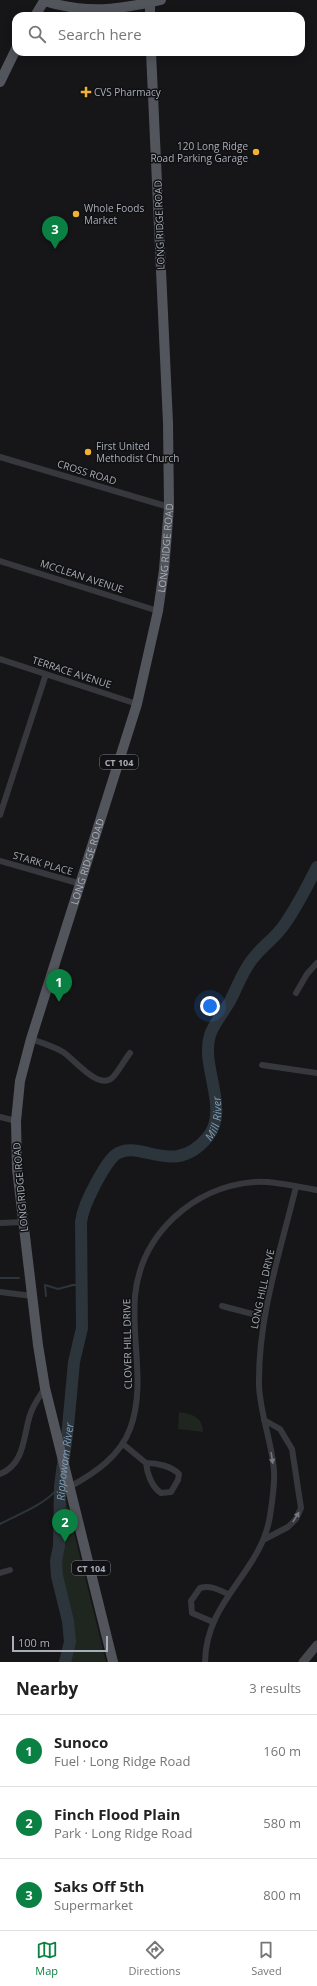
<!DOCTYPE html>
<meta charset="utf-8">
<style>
:root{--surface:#fff;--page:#f6f6f6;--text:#222;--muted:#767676;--line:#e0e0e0;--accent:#0b8043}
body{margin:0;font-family:"Open Sans",sans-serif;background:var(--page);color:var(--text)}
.scale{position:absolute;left:12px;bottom:10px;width:96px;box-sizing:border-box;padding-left:4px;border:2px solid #a8adb8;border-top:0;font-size:11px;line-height:14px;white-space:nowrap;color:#a8adb8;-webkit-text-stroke:3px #111113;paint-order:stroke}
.you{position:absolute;left:210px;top:1006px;width:14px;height:14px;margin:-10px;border:3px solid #fff;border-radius:50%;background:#1a73e8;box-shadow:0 0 0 6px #1a73e833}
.badge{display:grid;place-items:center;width:26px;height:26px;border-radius:50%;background:var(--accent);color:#fff;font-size:13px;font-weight:700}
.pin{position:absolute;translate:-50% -33px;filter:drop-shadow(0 1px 2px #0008)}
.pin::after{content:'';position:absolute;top:21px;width:14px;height:12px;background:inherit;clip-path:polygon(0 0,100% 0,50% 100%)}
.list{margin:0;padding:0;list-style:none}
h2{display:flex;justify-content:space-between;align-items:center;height:52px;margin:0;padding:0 16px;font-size:17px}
h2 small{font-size:13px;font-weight:400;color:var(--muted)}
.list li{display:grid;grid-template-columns:26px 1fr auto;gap:12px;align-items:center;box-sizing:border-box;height:72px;padding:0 16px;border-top:1px solid var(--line)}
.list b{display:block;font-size:15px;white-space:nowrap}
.list p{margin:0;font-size:13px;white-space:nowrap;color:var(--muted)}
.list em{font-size:13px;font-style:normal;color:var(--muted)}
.icon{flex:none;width:22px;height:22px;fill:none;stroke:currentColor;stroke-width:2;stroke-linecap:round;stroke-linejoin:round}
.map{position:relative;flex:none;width:317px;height:1662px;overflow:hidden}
.search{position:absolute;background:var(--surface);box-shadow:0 2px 10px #0003;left:12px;right:12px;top:12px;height:44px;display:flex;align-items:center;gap:10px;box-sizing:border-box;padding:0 14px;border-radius:12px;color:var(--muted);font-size:15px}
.sheet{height:268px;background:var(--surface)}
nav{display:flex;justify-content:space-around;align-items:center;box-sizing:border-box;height:56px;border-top:1px solid var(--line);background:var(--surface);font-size:11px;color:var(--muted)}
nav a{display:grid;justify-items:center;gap:2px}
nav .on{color:var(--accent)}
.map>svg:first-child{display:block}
</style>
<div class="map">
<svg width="317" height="1662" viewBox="0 0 317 1662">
<rect width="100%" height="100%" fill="#161618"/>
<path fill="#1e261f" d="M179,1412C192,1414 203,1417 203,1432L178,1429Z
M63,1488L106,1662H69L71,1651V1638L56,1583L54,1501Z"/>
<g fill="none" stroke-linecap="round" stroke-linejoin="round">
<path stroke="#2c353c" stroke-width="2" d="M0,1278H19
M46,1296L45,1285L58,1289L73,1285H82
M0,1524C21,1513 45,1505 60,1486"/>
<path stroke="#2c353c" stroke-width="12" id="s1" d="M65,1662L70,1642L68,1621L57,1576L56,1561L59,1546L60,1486L68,1427L74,1362L82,1328L81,1222C83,1207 90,1195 96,1183C101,1174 107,1162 115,1155C140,1137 172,1179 207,1138C231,1110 200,1067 210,1035C214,1023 224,1012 230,1001C238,986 243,969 255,956C264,945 276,937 284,925C297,907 307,887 317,867"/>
<path stroke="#37383d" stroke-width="6" d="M0,457L169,507
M0,561L158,611
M0,659L137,704
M0,815L46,674
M0,861L81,884
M296,993L307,974L317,963
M31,1039C42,1043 53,1046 63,1052C74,1059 98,1090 112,1078C117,1074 125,1059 130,1053
M262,1065L317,1073
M0,1117L16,1121
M0,1223L23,1222
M0,1292L32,1296
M222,1306L264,1317
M264,1420L280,1429L292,1449L301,1508L296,1519L288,1527L265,1539
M123,1444L146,1463C147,1474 152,1487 161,1493L171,1492L178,1480L179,1474C171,1466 157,1463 146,1463
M0,1474C25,1464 23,1437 30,1415C33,1405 39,1397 45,1388
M71,1486C95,1473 120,1456 130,1429C146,1386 131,1340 135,1296C141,1234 193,1187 254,1182C271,1180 299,1187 317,1190
M0,1573L10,1570
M213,1622L192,1613L191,1601L200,1588C211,1585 219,1590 228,1594
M205,1662C206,1599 261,1573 270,1516C272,1502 275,1485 274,1471C272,1442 260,1414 259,1385C258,1317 280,1252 296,1187"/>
<path stroke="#45474d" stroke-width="9" d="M303,1662L317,1645"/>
<g stroke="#53555c" stroke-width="10">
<path d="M150,0V16"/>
<path d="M44,1C86,14 119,10 161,0"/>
<path d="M35,16L44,1"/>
<path d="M0,82L16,49"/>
<path id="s2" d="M113,1662L45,1388L38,1345L17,1169L16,1121L20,1081L31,1039L137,704L158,611L164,570L169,507L168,423L151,52"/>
</g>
</g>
<defs><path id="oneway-solid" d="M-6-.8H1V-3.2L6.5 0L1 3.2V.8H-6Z"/></defs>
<g fill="#757881">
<use href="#oneway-solid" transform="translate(272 1458) rotate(81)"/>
<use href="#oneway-solid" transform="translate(296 1517) rotate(-58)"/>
</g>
<g fill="#f2b134" stroke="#111113" stroke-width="1.5">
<path d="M84 86h4v4h4v4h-4v4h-4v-4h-4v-4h4z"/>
<circle cx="256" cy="152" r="4"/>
<circle cx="76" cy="214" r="4"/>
<circle cx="88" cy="452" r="4"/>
</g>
<g text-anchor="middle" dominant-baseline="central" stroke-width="3" stroke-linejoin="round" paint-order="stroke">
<g fill="#111113" stroke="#7b7e86" stroke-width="1">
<rect x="100" y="755" width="38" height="14" rx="3"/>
<rect x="72" y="1561" width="38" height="14" rx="3"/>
</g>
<g font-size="9" font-weight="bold" fill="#a8adb8">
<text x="119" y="762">CT 104</text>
<text x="91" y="1568">CT 104</text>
</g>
<g font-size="10" fill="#a8adb8" stroke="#111113" text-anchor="start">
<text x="94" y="92">CVS Pharmacy</text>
<text x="248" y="146" text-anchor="end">120 Long Ridge<tspan x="248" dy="12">Road Parking Garage</tspan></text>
<text x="84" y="208">Whole Foods<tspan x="84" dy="12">Market</tspan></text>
<text x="96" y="446">First United<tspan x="96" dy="12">Methodist Church</tspan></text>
</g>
<g font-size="10" fill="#a8adb8" stroke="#111113">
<text transform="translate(159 225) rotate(-92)">LONG RIDGE ROAD</text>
<text transform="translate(87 472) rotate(17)">CROSS ROAD</text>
<text stroke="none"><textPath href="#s2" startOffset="1145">LONG RIDGE ROAD</textPath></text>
<text transform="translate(82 576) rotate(18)">MCCLEAN AVENUE</text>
<text transform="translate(72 672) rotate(18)">TERRACE AVENUE</text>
<text stroke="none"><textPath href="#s2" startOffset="821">LONG RIDGE ROAD</textPath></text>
<text transform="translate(43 863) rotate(16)">STARK PLACE</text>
<text transform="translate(20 1187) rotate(-95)">LONG RIDGE ROAD</text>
<text transform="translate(262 1289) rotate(-78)">LONG HILL DRIVE</text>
<text transform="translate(127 1344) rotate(-91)">CLOVER HILL DRIVE</text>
</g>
<g font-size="11" font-style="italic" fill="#7f9bb3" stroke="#111113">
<text stroke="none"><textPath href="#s1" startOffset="641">Mill River</textPath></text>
<text stroke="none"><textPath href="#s1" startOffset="203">Rippowam River</textPath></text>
</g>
</g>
</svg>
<div class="scale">100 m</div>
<div class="you"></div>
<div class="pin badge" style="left:59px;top:1002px">1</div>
<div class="pin badge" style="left:65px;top:1542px">2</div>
<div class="pin badge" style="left:55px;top:249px">3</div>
<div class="search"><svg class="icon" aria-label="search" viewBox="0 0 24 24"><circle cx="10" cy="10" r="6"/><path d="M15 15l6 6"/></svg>Search here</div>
</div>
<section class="sheet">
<h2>Nearby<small>3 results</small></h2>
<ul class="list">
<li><span class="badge">1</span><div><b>Sunoco</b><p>Fuel · Long Ridge Road</p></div><em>160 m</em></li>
<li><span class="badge">2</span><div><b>Finch Flood Plain</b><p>Park · Long Ridge Road</p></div><em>580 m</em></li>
<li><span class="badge">3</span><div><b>Saks Off 5th</b><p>Supermarket</p></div><em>800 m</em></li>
</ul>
</section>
<nav>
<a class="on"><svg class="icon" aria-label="map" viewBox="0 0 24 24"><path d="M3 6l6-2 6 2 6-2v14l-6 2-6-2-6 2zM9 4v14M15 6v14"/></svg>Map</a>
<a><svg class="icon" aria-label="directions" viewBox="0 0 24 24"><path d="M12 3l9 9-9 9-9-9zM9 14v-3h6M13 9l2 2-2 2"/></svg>Directions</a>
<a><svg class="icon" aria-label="saved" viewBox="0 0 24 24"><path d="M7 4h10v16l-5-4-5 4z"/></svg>Saved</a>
</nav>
